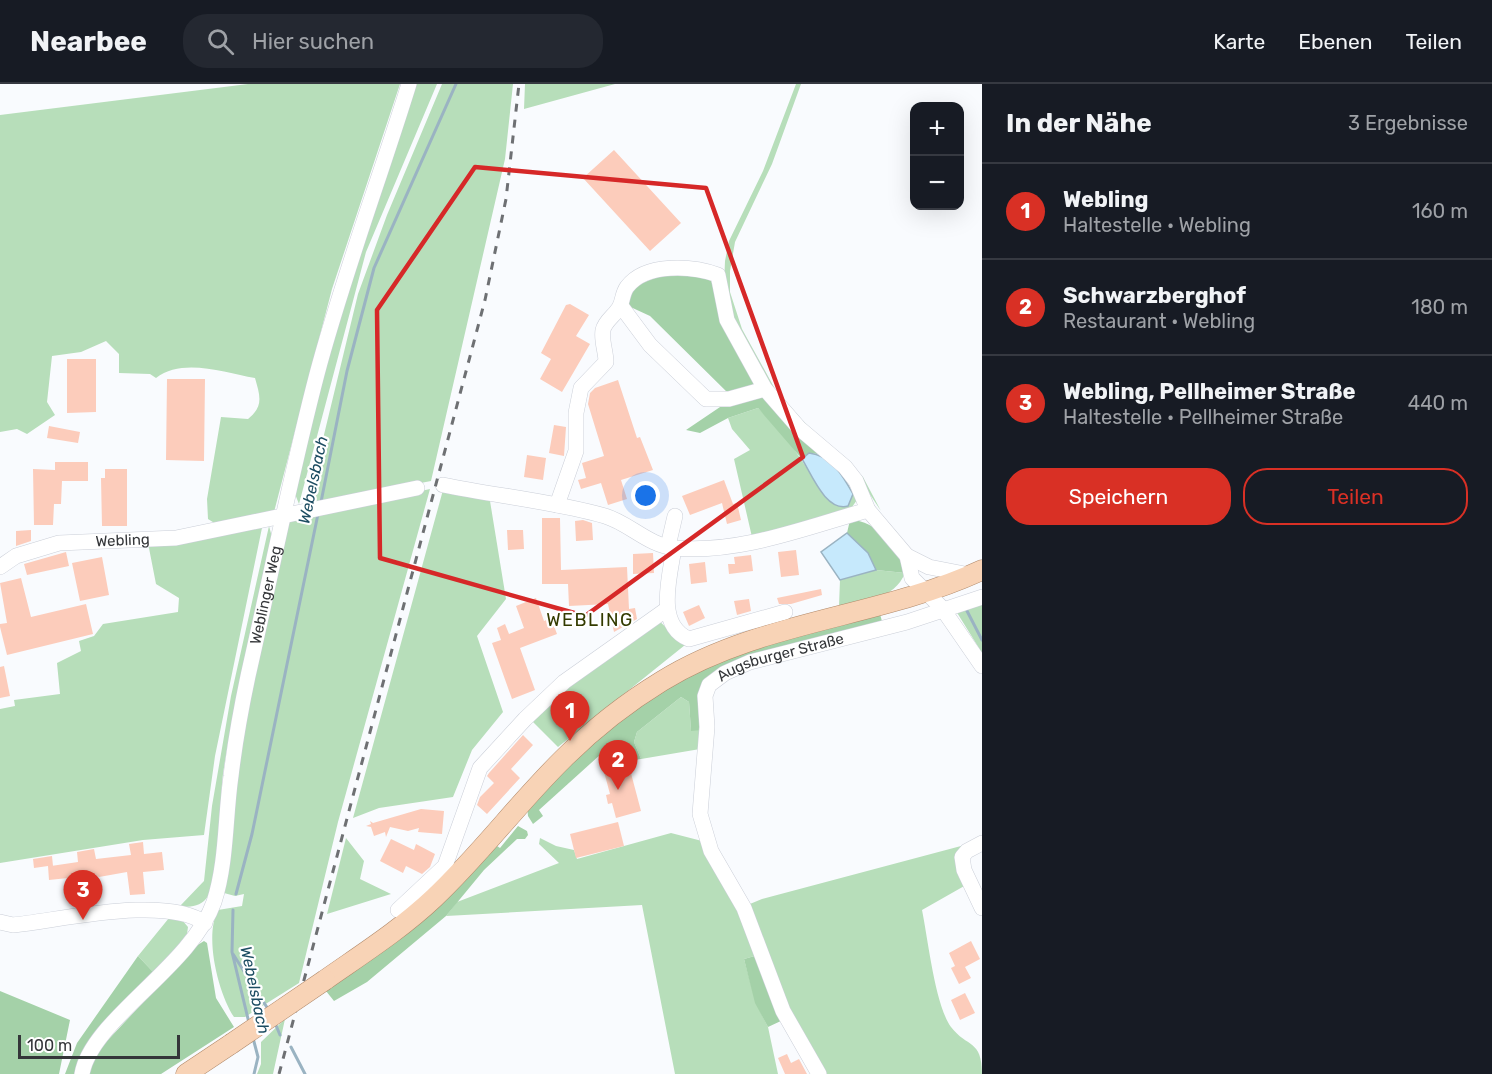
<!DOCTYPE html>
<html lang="de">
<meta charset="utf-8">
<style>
:root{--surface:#171b24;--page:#242831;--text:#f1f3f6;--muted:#9ea1a6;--line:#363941;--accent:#d93025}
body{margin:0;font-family:Rubik,sans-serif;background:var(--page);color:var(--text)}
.controls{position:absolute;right:18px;top:18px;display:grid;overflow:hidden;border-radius:12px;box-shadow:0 6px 24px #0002}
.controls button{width:54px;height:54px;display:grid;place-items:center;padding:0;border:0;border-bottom:2px solid var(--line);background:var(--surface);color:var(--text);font:30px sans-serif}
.scale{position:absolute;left:18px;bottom:15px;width:162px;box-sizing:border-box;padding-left:6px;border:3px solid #343639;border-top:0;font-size:16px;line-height:21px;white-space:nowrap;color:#343639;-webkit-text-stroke:4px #fff;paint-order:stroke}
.you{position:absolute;left:646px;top:412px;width:21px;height:21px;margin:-15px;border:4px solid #fff;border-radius:50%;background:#1a73e8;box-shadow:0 0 0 9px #1a73e833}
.badge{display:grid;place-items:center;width:39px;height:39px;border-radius:50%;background:var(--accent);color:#fff;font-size:20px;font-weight:700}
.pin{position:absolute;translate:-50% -50px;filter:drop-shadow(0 2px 3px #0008)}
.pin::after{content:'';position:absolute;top:32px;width:21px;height:18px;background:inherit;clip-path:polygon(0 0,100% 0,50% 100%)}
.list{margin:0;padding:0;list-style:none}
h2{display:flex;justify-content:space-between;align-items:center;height:78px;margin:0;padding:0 24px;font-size:26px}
h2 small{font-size:20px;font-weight:400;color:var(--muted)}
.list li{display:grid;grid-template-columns:39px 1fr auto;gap:18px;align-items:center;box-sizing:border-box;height:96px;padding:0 24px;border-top:2px solid var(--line)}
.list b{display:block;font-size:22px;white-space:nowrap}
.list p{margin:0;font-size:20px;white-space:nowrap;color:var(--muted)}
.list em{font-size:20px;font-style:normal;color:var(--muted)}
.actions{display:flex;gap:12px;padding:18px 24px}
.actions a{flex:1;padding:14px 0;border:2px solid var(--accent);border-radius:24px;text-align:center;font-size:21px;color:var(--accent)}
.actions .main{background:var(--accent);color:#fff}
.icon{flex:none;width:33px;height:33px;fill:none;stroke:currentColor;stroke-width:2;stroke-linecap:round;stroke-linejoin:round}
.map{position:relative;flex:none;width:982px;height:990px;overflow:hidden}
header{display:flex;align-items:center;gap:36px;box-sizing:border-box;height:84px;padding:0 30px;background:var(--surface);border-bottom:2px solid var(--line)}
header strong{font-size:28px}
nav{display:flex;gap:33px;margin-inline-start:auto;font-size:21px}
.search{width:420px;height:54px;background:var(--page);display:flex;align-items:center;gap:15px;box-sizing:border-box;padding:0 21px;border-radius:24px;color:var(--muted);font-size:22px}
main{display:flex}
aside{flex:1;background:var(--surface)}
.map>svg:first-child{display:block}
</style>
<header>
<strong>Nearbee</strong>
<div class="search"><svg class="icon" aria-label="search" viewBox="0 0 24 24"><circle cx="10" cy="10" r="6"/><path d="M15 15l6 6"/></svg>Hier suchen</div>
<nav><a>Karte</a><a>Ebenen</a><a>Teilen</a></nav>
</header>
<main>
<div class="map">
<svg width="982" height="990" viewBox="0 0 982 990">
<rect width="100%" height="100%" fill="#f9fbfe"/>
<path fill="#b7deba" d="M248,0H400L332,205L274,428L216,440L208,435L207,415L221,333L248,335C264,322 260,312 255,294C225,289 183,273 156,294L150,290L119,289V270L106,257L81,268L52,272L47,318L55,331L27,350L17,345L0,348V31Z
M415,0H437L366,168L299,420L295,410L329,263Z
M442,0H513L505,75L431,397L307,421L358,210L387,131Z
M525,0H615L524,25Z
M796,0H801L772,80L735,158L730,187V208L742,245L775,305L803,337L863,393L881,427L863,400L783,323L733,233L724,201L725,177L729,157L763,87Z
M758,324L784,350L824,410H853L857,416L852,423L799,441L752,453L734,375L750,366L732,345L728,334Z
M430,405L338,738L299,899L245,933H234C218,909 204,852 218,826L242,822L244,810L235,812L224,809L236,696L249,617L289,436Z
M443,406L490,417L506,515L477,552L503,628L472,666L453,713L379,724L353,734Z
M263,439L215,672L204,751L143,756L0,779V625L15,622L14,616L60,610L57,579L81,567L79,557L94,552L103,540L178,528L179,514L156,500L148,459Z
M269,442L272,453C256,532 235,610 223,690C219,720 223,788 208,812C202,822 191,824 180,822L204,797L212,722L231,612Z
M876,486L905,489C894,516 865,516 839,522L840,496Z
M982,516V569L956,527Z
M657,535L685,561L558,663L531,636L598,577Z
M681,613L689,618L691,646H702L700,665L641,675L634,658L637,648Z
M671,749L702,757L725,799L758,871L744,875L756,919L768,943L778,990H675L642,821L446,832L457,818L559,779L539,760L540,754L556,762L574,766L577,775Z
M346,754L364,777L360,795L391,810L327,830Z
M976,758L959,768L966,801L922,826C928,855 935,921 951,943C967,964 982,955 982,990H822L784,919L745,822L762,815Z
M169,834L182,836L188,843L187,850L155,890L138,872Z
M285,935L273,990H257L261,980V958Z"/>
<path fill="#a4d1a8" d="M689,188L711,196L724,241L757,302L731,312L650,232L624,220L633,203L654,194Z
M763,308L818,370L809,369L802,375L758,324L728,334L700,349L686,346L723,321Z
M850,436C877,436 898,464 905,489L876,486L868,469L847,449Z
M880,530L883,541L710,594L702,646L691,647L689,618L681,613L637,648L634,658L641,675L618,678L611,661L539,726L543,732L533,740L528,732L527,722C557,693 586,659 618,632C689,575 794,553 880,530Z
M518,742L527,747L528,751L525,755H517L484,786L446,832L367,898L334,917L326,907L497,762L500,764Z
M204,857L207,859L216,914L234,943L161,990H89L95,973L107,957L196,862Z
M758,871L783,936L768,943L755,919L744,875Z
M138,872L155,890L75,990H65L77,959Z
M0,907L70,936L59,990H0Z"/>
<path fill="#c6e9fc" stroke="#9ab3c2" stroke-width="1.5" d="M809,369C831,371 843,392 853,410L848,422C826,428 812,391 802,375Z
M847,449L868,469L876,486L840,496L821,468Z"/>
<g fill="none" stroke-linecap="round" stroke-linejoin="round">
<path stroke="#9ab3c2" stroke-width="3" d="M321,418L347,287L374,184L456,0
M966,525L982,556
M236,810L252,750L318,430
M233,826L232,868L249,939
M233,870L268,925
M275,939L280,951
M253,954L258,973L254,990
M291,963L305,990"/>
</g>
<path fill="#fcccbb" d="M614,66L681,139L650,167L583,94Z
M570,220L589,231L576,252L590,260L562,308L540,295L551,275L541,269L566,221Z
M67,275H96V328L67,329Z
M167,295H205L204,377L166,376Z
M618,296L637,354L640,353L653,386L621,396L627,415L608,421L601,399L581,405L578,396L586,394L582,379L604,372L588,320L590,309L595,304Z
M554,341L566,343L564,372L549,369Z
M49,342L80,348L78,359L47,354Z
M527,371L546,374L543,396L524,393Z
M55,378H88V397H62L61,420H54L53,441H34L33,385L55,386Z
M105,385H127V442H102L101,394H105Z
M724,396L733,420L737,419L741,436L727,440L722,419L690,431L682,412Z
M542,434H560L561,486L627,483L629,525L635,524L637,535L614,548L608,520L569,522L568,500H542Z
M583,436L592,439L593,456L576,457L575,437Z
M31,446V457L16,462V447Z
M507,446H523L524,465L508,466Z
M796,466L799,491L781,493L778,468Z
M66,468L69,482L27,491L24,480Z
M653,469L654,489L633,490V470Z
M751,471L753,487L729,490L728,480H735L734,473Z
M102,473L109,511L80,517L72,479Z
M705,478L707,498L691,500L689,480Z
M21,494L31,533L86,520L93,550L7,571L0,543V540L7,539L0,499Z
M821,505L822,511L791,520H779L777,514Z
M536,514L544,537L551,534L557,550L520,564L535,606L512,615L492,559L501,556L497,544L505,540L509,550L524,544L516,522Z
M749,515L751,527L737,531L734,517Z
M699,521L705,534L689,542L683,528Z
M4,582L10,612L0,614V583Z
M523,651L533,661L511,685L520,694L487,730L477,721L480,713L494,699L487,692L489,689Z
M628,678L641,727L616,734L612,719L608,720L606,711L610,710L603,684Z
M421,725L444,727L442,750L418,748L419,744L408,747L390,743L386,753L385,748L374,752L371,743L366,742L371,740L370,737L373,739Z
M618,738L624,762L576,774L570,750Z
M391,755L414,766L416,760L435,770L430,783L422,790L406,782L403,789L380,777Z
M143,758L144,770L162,768L164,786L143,788L145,810L130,811L127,788L99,793L95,790L77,792L78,800H69L68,794L49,796L48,782L34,784L33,775L52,772L53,782H51L78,778L77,768L94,765L96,775L131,771L129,760Z
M971,857L980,875L965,883L971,894L959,900L951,884L955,882L949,869Z
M965,909L975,929L960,936L951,916Z
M787,970L791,979L799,975L807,990H785L778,974Z"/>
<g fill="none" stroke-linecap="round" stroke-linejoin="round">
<defs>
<g id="minor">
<path d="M621,222L650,261L706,315H729L765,305"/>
<path d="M443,401C496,412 552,417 605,432C629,439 649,462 675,464C740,470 807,443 868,426"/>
<path d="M557,421L576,367V329L581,304L606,278C606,268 601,256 603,246C605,237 614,232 619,224C623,218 622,210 627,203C646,178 693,182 718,191L727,236L765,305L799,344L845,383L856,397L868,426L907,472L912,494L942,524L982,582"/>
<path d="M668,462L675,432"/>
<path d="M674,464C670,492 655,541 689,555L785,528"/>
<path d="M907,472L929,483L970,491"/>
<path id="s1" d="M0,483L16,472L59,459L176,454L417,404"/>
<path d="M982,759L967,767L962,773L964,786L982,824"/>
<path d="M398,826L445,782L480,684L525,635L564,598L667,525"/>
<path d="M0,838L13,841C62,836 165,811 205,839"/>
<path id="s2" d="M82,990C91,936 191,883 214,818C227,778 225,733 231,692C235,658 241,625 248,592C271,491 291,389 317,290C343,192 379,97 409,0"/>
<path id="s3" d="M819,990L783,927L744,824L711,767L700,730L707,643L705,612L709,601L725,589L750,578L907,538L982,513"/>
</g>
<path id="major" d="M325,896C362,870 400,846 434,814C480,771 518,719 563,675C593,645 626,619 662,597C761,536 879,534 982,486
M186,990L231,960"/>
</defs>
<use href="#minor" stroke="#cbcfd8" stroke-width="16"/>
<use href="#major" stroke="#b0896a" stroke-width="21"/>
<use href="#minor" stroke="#fff" stroke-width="15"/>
<use href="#major" stroke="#f8d3b6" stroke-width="20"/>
<path stroke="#6e7073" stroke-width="3" stroke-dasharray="8 8" stroke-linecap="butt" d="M279,990L485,216L506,115L519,0"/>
<defs>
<path id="major-bridge" d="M231,960L325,896"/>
</defs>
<use href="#major-bridge" stroke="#b0896a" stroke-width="21" stroke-linecap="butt"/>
<use href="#major-bridge" stroke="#f8d3b6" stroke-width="20"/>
</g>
<path fill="none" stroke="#d62828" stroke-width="4.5" stroke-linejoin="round" d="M475,83L706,104L803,373L585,532L380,474L377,226Z"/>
<g text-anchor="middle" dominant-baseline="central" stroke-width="4.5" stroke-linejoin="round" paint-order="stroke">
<g font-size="15" fill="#343639" stroke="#fff">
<text stroke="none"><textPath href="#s1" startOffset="128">Webling</textPath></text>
<text stroke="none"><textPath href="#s2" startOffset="531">Weblinger Weg</textPath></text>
<text stroke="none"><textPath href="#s3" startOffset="495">Augsburger Straße</textPath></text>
</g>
<g font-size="16" font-style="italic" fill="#1d4d62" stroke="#fff">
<text transform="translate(313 396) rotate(-78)">Webelsbach</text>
<text transform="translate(255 906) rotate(78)">Webelsbach</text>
</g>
<g font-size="18" letter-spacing="1.5" fill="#333b00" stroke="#fff">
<text x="590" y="536">WEBLING</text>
</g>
</g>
</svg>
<div class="controls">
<button>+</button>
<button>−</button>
</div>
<div class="scale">100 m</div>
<div class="you"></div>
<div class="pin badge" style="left:570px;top:657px">1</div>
<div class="pin badge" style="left:618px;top:706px">2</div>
<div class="pin badge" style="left:83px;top:836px">3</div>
</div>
<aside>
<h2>In der Nähe<small>3 Ergebnisse</small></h2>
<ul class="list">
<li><span class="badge">1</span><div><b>Webling</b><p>Haltestelle · Webling</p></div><em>160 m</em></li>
<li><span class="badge">2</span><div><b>Schwarzberghof</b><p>Restaurant · Webling</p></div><em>180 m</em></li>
<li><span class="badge">3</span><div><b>Webling, Pellheimer Straße</b><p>Haltestelle · Pellheimer Straße</p></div><em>440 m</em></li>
</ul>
<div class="actions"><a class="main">Speichern</a><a>Teilen</a></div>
</aside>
</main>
